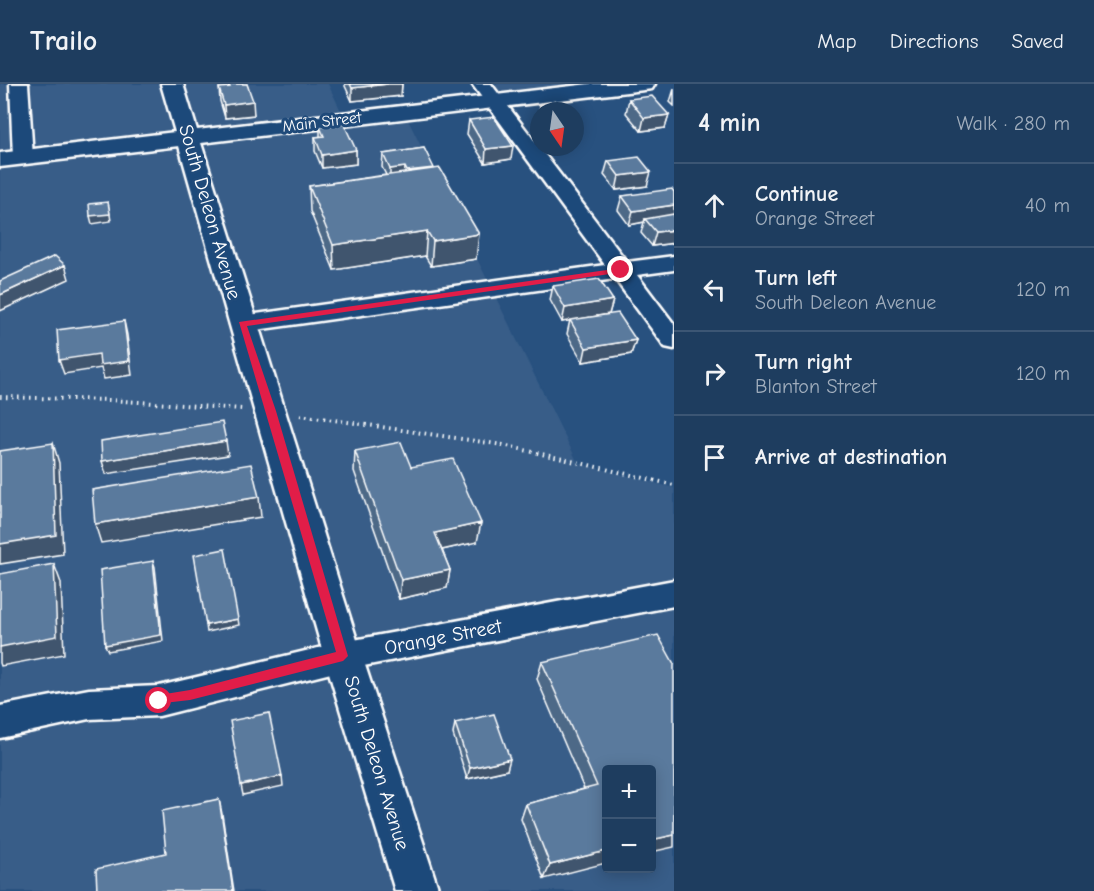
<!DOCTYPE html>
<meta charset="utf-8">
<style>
:root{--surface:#1e3d5f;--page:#2b4868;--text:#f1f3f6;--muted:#a1aebd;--line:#3c5674}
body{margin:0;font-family:"Comic Neue",sans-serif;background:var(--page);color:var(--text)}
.controls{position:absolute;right:18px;bottom:18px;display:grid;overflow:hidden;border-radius:6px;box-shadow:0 3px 15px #0003}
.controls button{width:54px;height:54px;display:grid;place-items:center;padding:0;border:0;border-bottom:2px solid var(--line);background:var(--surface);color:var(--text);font:30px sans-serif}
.compass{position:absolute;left:530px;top:18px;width:54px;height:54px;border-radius:50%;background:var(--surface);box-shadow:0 3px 15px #0003;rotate:167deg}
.stop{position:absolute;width:18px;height:18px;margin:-14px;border:4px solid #e11d48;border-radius:50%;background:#fff}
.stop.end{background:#e11d48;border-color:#fff;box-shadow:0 2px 6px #0008}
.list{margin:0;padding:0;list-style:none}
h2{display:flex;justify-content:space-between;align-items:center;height:78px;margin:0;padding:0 24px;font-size:26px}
h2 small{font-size:20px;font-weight:400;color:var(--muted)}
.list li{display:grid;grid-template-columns:39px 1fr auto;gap:18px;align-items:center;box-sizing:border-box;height:84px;padding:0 24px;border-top:2px solid var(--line)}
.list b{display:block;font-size:22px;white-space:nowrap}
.list p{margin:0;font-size:20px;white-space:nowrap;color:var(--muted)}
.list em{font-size:20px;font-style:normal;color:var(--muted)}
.icon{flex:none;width:33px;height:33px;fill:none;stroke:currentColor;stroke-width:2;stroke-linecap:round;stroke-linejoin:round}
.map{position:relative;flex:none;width:674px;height:807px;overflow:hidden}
header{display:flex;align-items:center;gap:36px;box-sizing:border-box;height:84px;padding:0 30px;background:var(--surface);border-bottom:2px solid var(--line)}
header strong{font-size:28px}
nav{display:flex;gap:33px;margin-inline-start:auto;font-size:21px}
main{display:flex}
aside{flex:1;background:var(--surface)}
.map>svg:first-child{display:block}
</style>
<header>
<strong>Trailo</strong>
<nav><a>Map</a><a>Directions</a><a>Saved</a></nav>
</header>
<main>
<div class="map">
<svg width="674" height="807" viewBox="0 0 674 807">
<rect width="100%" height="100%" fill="#28517f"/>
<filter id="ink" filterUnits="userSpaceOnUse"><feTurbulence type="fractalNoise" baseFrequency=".0167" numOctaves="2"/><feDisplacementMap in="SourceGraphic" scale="12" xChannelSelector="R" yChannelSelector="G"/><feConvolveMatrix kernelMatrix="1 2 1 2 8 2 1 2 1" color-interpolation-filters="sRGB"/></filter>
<g filter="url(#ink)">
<path fill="#375d88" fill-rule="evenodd" d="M0,0H10L13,68L0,70Z
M28,0H163L178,49L32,66Z
M180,0H328L343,31L196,47Z
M490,0H603L499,13Z
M407,34L488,197L251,230L199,58Z
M181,60L324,561L188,596L159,601L88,605L0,622V81Z
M495,212L578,379L674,404V494L353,554L256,246Z
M674,524V807H435L362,583ZM606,686H652V784H606Z
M333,590L398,807H0V654L89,637L159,633L192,627Z"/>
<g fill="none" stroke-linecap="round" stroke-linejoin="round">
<defs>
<path id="street" d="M10,0H28L33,73L30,77H16L13,73Z
M472,0H491L627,178L674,172V186L637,191L674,240V265L665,263L615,195L242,248L233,246L230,240L233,234L242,232L605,181Z
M674,496V522L343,586L159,632L89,635L0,654V622L89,605L159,602L343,558Z"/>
<path id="secondary" d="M161,0H183L197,46L589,0H655L652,5L644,6L201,59L362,572L439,807H395L324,572L179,62L0,83V69L175,48Z"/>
</defs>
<use href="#street" stroke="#fff" stroke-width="5"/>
<use href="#secondary" stroke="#fff" stroke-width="5"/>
<path stroke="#fff" stroke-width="4" stroke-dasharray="1.5 4.5" stroke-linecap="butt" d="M0,313L109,316L242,325
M300,331L503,361L674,401"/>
<use href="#street" fill="#1f4a7a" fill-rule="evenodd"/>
<use href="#secondary" fill="#1f4a7a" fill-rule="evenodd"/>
</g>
<path fill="#4d6987" stroke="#fff" stroke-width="1.5" d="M228,0H247L254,31L225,34L220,17L219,4L229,3Z
M345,0H402L401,12L352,17L345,2Z
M674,5V22L670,18Z
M629,15L669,31L665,44L641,47L626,29Z
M540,21L568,27H539Z
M469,36L511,75L485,79L467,50Z
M320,43L356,66V80L322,84L315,67V53H320Z
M424,64L476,175L431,182L425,172L334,186L310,127L309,102L386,91L382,83L383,70Z
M608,77L647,102L616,106L604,91Z
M674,108V159L652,162L641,149L644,138L629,141L618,126L622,112Z
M553,202L613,216L609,230L636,256L631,270L583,278L567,250L570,236L562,238L550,216Z
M355,367L411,383L477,458L442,466L450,486L447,504L399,515L354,387Z
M542,578L674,580L544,795L521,735L526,720L584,705L537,595Z
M455,639L507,686L467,695L453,650Z"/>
<path fill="#3f556e" stroke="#fff" stroke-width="1.5" d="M388,0H402L401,12L352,17V4Z
M253,17L254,31L225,34L224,21Z
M669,31L665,44L641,47L644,34Z
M513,62L511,75L485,79L486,65Z
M356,66V80L322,84V71Z
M405,83L404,97L390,99V85Z
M651,88L647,102L616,106L619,92Z
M108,118L111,137L92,140L90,132Z
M674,121V134L645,135L644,138L629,141L633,127Z
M674,146V159L652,162L656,148Z
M427,147L425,172L334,186L333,161Z
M479,150L476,175L431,182L433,157Z
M65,181L69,195L0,227V211Z
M613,216L609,230L562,238L565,224Z
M124,237L127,251L132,291L104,295L101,284L64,290L59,276Z
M636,256L631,270L583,278L586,264Z
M226,357L228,371L106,390L102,377Z
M53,359L59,379L63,470L0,480V460Z
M259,413L261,433L101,459L95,440Z
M481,439L477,458L433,468L435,449Z
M153,477L155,483L163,557L108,567L105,561Z
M54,480L61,499L64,570L1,582L0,579V563Z
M450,486L447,504L399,515L401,496Z
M238,535L239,541L207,548L206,541Z
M510,675L507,686L467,695L470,684Z
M282,692L283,702L243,711L241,701Z
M219,715L222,730L234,807H233Z
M674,751V763L651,768V756Z
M606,767V779L544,795L550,781Z"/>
<path fill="#5a7a9d" stroke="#fff" stroke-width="1.5" d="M229,0H247L253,17L224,21L219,4L230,3Z
M350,0H388L352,4Z
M652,12L669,31L644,34L629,15Z
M561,19L568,27H544L540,21Z
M494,33L513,62L486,65L469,36Z
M344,40L356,66L322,71L315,53L324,52L320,43Z
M424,64L434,84L407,87L405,83L390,85L383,70Z
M639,73L651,88L619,92L608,77Z
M440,84L479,150L433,157L427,147L333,161L309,102Z
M672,105L674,108V121L633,127L622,112Z
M108,118L110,130L90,132L89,120Z
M674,130V146L656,148L645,135Z
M55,172L65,181L0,211V197Z
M599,195L613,216L565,224L553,202Z
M618,229L636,256L586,264L570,236Z
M124,237L129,277L100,281L99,270L59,276L57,246Z
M222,338L226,357L102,377L101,357Z
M401,358L411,383L453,375L481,439L435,449L450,486L401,496L355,367Z
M53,359L56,451L0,460V367Z
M251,380L259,413L95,440L92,406Z
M225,465L238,535L206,541L194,471Z
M153,477L161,551L105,561L100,486Z
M54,480L57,552L0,563V490Z
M658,551L674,580V751L651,756V686H606V767L550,781L526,720L597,702L542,578Z
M269,629L282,692L241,701L230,637Z
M494,630L510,675L470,684L455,639Z
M219,715L233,807H97L96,785L166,769L162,727Z"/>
</g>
<path fill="#e11d48" d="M621,184L624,188L247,242L276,327L348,572L343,577L190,616L155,620V613L159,611L190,606L336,568L239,238Z"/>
<g text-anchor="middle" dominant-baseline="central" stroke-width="6" stroke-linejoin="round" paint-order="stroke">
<g font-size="16" fill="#fff" stroke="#1f4a7a">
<text transform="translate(322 38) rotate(-7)">Main Street</text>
</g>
<g font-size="20" fill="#fff" stroke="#1f4a7a">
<text transform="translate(210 128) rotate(74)">South Deleon Avenue</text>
<text transform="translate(443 553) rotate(-11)">Orange Street</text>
<text transform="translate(377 679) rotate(73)">South Deleon Avenue</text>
</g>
</g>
</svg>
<div class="controls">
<button>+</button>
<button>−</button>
</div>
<svg class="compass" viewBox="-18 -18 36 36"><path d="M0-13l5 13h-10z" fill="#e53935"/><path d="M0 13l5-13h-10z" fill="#a1aebd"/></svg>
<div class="stop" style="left:159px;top:617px"></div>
<div class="stop end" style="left:621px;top:186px"></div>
</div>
<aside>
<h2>4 min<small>Walk · 280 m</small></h2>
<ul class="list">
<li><svg class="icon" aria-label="ahead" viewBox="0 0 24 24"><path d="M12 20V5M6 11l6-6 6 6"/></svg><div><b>Continue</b><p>Orange Street</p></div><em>40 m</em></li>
<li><svg class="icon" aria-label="left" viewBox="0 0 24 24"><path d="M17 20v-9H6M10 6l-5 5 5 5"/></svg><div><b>Turn left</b><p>South Deleon Avenue</p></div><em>120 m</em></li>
<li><svg class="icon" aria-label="right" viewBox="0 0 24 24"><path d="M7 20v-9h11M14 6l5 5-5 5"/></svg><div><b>Turn right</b><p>Blanton Street</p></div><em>120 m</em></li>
<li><svg class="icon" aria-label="arrive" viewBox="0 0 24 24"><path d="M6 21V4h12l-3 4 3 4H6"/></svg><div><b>Arrive at destination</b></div></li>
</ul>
</aside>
</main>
